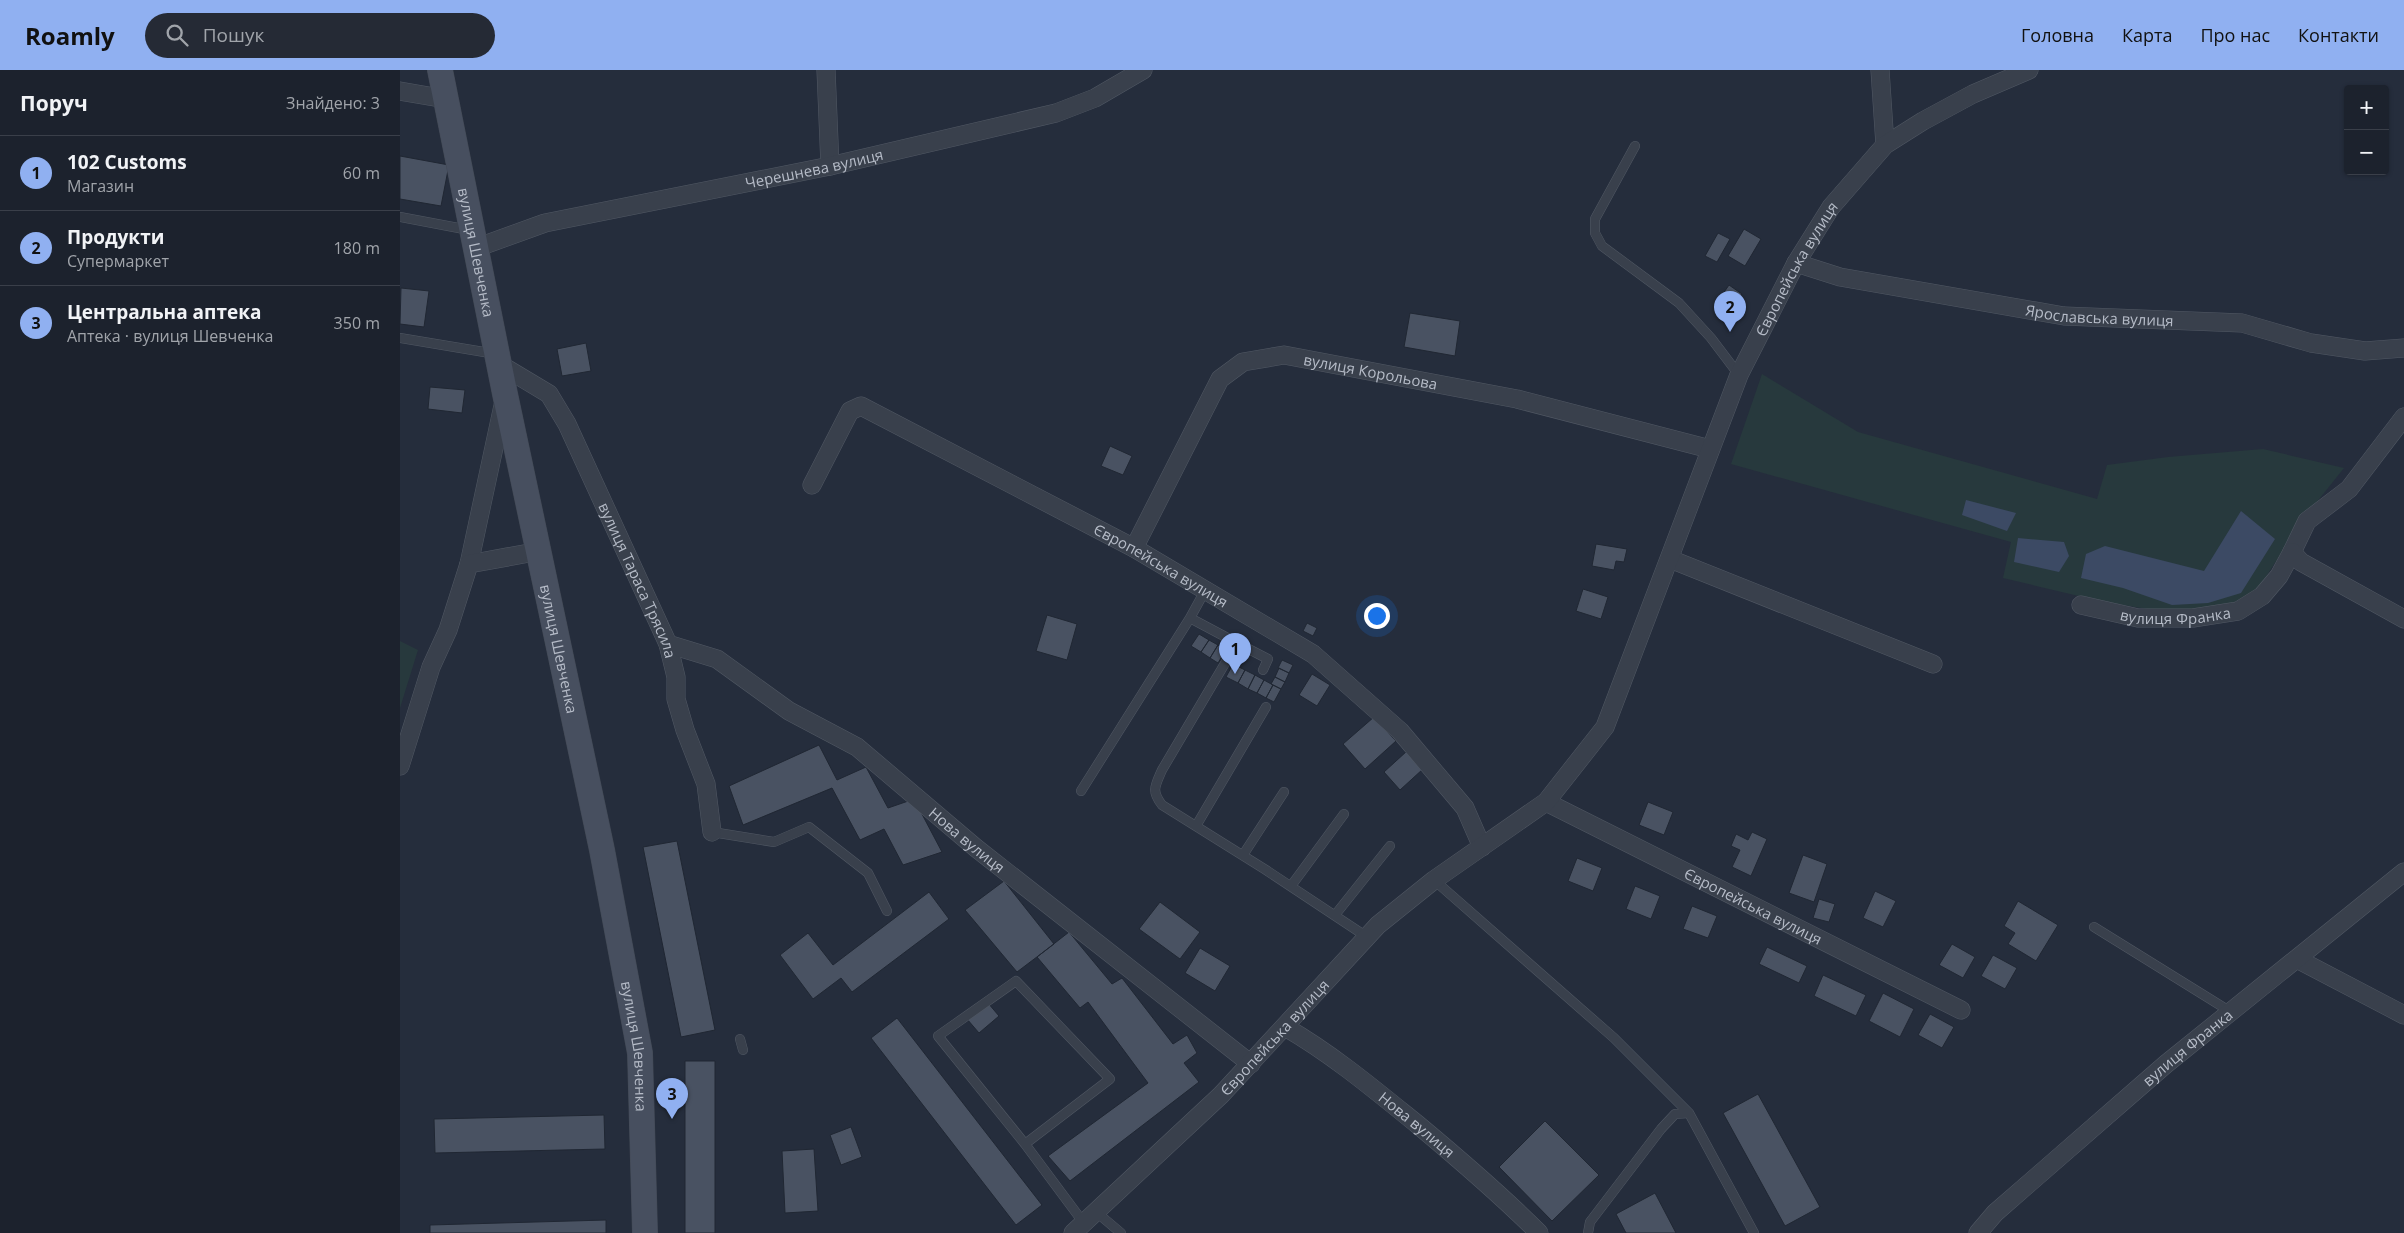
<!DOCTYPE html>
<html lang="uk">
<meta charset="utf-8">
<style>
:root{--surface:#1c222d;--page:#252a35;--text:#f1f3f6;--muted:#a0a4aa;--line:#3a3f49;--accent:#90b0f1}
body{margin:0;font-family:"Open Sans",sans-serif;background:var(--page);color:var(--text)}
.controls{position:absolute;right:15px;top:15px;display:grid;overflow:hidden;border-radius:5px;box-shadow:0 1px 4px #0004}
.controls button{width:45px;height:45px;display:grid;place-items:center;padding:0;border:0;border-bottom:1px solid var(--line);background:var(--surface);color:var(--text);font:25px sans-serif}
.you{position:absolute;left:976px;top:545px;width:18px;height:18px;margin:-12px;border:4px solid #fff;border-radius:50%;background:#1a73e8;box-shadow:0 0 0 8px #1a73e833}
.badge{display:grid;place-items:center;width:32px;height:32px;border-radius:50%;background:var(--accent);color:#111;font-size:16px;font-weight:700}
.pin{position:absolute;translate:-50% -41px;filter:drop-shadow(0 1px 2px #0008)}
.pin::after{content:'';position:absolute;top:26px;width:18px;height:15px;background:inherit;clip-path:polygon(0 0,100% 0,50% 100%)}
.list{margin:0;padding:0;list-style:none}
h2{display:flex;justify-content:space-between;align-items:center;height:65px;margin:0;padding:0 20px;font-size:21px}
h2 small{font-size:16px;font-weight:400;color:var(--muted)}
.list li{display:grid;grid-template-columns:32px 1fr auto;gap:15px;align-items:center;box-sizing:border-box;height:75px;padding:0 20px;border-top:1px solid var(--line)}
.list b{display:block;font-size:19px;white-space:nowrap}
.list p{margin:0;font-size:16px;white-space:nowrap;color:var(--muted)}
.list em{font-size:16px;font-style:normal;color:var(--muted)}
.icon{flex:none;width:28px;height:28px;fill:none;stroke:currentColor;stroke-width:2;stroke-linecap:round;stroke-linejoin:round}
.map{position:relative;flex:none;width:2004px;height:1163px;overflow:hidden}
header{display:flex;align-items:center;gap:30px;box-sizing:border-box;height:70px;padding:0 25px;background:var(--accent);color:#111}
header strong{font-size:24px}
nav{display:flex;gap:28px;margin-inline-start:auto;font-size:18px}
.search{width:350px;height:45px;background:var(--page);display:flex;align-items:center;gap:12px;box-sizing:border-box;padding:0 18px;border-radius:28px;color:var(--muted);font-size:19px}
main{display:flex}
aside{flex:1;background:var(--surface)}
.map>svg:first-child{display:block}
</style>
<header>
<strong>Roamly</strong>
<div class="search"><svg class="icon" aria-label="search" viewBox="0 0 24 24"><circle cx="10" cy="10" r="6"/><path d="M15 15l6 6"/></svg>Пошук</div>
<nav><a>Головна</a><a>Карта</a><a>Про нас</a><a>Контакти</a></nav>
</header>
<main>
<aside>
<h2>Поруч<small>Знайдено: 3</small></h2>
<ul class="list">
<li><span class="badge">1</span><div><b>102 Customs</b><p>Магазин</p></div><em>60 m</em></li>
<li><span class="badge">2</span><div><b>Продукти</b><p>Супермаркет</p></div><em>180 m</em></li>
<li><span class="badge">3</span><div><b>Центральна аптека</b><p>Аптека · вулиця Шевченка</p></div><em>350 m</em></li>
</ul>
</aside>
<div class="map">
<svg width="2004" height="1163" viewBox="0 0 2004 1163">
<rect width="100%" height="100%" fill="#252d3c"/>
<path fill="#27393d" d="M1362,304L1458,362L1697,429L1707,395L1768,387L1863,379L1944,398L1904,448L1858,519L1834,535L1772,543L1704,532L1603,508L1611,472L1331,394Z
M0,571L18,580L0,638Z"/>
<path fill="#3c4a64" d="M1566,430L1616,443L1607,461L1562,445Z
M1841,441L1875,469L1841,523L1808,533L1772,535L1723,518L1681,508L1686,484L1705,476L1804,501Z
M1618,468L1664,472L1669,486L1659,502L1614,492Z"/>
<path fill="#495262" stroke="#202733" d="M0,86L49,95L41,136L0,129Z
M1344,159L1361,169L1345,196L1328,186Z
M1318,163L1330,169L1317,192L1305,186Z
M1329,215L1342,224L1333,237L1320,228Z
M1,218L29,221L24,257L0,254Z
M1010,243L1060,251L1055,286L1004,277Z
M186,273L191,301L162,306L157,279Z
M30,317L65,320L62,343L28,339Z
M710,376L732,386L723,405L701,396Z
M1196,474L1227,479L1224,492L1216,491L1214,500L1192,496Z
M1183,519L1208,527L1201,549L1176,541Z
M647,545L677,554L667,590L636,581Z
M907,553L917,558L913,566L903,561Z
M799,564L809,570L801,582L791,576Z
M809,570L818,575L810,588L801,582Z
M818,575L826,580L818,593L810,588Z
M882,590L893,595L889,603L878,598Z
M833,594L845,600L838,613L826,607Z
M879,598L889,603L885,612L875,607Z
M845,600L855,605L848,619L838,613Z
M912,604L930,615L917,636L899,625Z
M855,605L864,610L857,623L848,619Z
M875,607L885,612L881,619L871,614Z
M864,610L873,615L866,628L857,623Z
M873,615L881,619L874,632L866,628Z
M974,647L996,671L965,699L943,674Z
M419,675L437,710L466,697L488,738L514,729L542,782L503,795L484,759L460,770L432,718L343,755L329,716Z
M1007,681L1023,699L1000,720L984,702Z
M1248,732L1273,742L1264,765L1239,755Z
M1352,762L1367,769L1351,806L1332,797L1340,780L1331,776L1336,764L1348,770Z
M277,771L315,960L281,967L243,777Z
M1403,785L1427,794L1414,832L1389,823Z
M1177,788L1202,798L1193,821L1168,811Z
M604,811L654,874L617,902L565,840Z
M1235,816L1260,826L1251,849L1226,839Z
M1475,821L1496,831L1483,857L1463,848Z
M529,822L549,849L452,922L441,908L413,929L380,885L408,863L433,895Z
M1419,829L1435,834L1429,852L1413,848Z
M1618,831L1658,855L1636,891L1608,874L1615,863L1604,856Z
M760,832L800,862L780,889L739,859Z
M1292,836L1317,846L1308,868L1283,859Z
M669,862L712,914L722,908L773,974L787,965L797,983L784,993L799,1012L670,1111L648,1086L748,1013L688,932L680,938L637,887Z
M1552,874L1575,887L1563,908L1539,895Z
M1367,877L1407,896L1399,913L1359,894Z
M800,878L830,896L815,921L785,903Z
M1593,885L1617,898L1605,919L1581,906Z
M1423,905L1466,925L1456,946L1414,926Z
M1483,923L1514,939L1500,967L1469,951Z
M588,933L599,946L579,963L567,949Z
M1530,944L1554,957L1542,978L1518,965Z
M497,948L642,1135L616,1155L471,968Z
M285,991H315V1163H285Z
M1358,1024L1420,1137L1385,1156L1323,1043Z
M204,1045L205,1079L35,1083L34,1049Z
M1145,1051L1199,1105L1152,1151L1099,1097Z
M451,1057L462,1087L441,1095L430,1065Z
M414,1079L418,1141L385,1143L382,1081Z
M1255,1123L1276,1163H1226L1216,1144Z
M206,1150V1163H30V1155Z"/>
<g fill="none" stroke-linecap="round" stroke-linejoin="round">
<defs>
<path id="lane" d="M1235,76L1195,149V163L1202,176L1279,233L1311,268L1339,305
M0,147L69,160
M0,268L96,284
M801,528L790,548L837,573L762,700C755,716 751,721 762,735L866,800L967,867
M837,573L868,589L863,600
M681,721L790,548
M796,756L866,637
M312,762L374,772L409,757L468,803L487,841
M843,785L884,722
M1034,810L1214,968L1289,1043L1354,1163
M891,816L944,744
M935,845L990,776
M1694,857L1831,942
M340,969L343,980
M625,1074L538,966L616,911L710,1009L625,1074L683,1152
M695,1141L721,1163
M1188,1163L1190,1152L1261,1059L1275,1044L1289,1043"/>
<g id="street">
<path d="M426,0L430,96"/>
<path d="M1480,0L1485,75"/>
<path d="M0,21L46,29"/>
<path id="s1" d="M76,178L145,153L430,96L656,43L695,28L743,0"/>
<path id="s2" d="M1396,193L1440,207L1664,246L1842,253L1911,273L1965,281L2004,278"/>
<path id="s3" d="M99,294L149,324L167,354L268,574L276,607V629L285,660L306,714L312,762"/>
<path id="s4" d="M412,415L450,341L461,336L734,478L913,584L1000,661L1065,738L1082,777"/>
<path id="s5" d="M734,478L820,309L843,292L884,285L1117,329L1310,379"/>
<path d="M1892,482L1907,451L1949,419L2004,347"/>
<path d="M1270,489L1533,594"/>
<path d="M69,494L104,331"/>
<path id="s6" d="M1681,535L1738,548H1793L1838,541L1862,526L1879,506L1892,482L1901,492L2004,549"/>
<path id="s7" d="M268,574L317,589L389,641L457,677L576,778L851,994"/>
<path d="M0,696L31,597L48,560L69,494L140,481"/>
<path id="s8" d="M1146,732L1561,940"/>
<path d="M1897,889L2004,945"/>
<path id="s9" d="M885,957C932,984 975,1020 1017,1054C1059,1089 1100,1124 1139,1163"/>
<path id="s10" d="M673,1163L821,1025L978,855L1034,810L1146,732L1205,657L1339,305L1396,193L1431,137L1485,75L1523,51L1573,24L1629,0"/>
<path id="s11" d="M1578,1163L1595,1143L1766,994L2004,802"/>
</g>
<g id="secondary">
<path id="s12" d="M40,0L105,324L202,780L240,983L245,1163"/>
</g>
</defs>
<use href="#lane" stroke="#515864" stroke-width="10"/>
<use href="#street" stroke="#515864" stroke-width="19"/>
<use href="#secondary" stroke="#424955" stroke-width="26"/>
<use href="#lane" stroke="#39404c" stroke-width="9"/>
<use href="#street" stroke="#39404c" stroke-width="18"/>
<use href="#secondary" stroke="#474f5f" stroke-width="25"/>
</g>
<g text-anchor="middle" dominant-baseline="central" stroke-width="4" stroke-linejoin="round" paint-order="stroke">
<g font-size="15" fill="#b5bbc7" stroke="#1e2531">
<text stroke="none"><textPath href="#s1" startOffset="348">Черешнева вулиця</textPath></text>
<text stroke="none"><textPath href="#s12" startOffset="186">вулиця Шевченка</textPath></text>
<text stroke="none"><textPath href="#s10" startOffset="1235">Європейська вулиця</textPath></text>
<text stroke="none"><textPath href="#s2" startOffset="309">Ярославська вулиця</textPath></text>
<text stroke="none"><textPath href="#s5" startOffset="348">вулиця Корольова</textPath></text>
<text stroke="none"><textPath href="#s4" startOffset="435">Європейська вулиця</textPath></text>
<text stroke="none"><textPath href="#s3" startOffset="265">вулиця Тараса Трясила</textPath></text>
<text stroke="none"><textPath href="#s6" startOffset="96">вулиця Франка</textPath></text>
<text stroke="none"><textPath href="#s12" startOffset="591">вулиця Шевченка</textPath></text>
<text stroke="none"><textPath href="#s7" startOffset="361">Нова вулиця</textPath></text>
<text stroke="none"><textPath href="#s8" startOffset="232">Європейська вулиця</textPath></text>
<text stroke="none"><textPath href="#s10" startOffset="281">Європейська вулиця</textPath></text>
<text stroke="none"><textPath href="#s12" startOffset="996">вулиця Шевченка</textPath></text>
<text stroke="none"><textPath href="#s11" startOffset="280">вулиця Франка</textPath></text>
<text stroke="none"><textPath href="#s9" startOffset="164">Нова вулиця</textPath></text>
</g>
</g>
</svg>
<div class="controls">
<button>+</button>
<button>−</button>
</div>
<div class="you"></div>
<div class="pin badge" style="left:835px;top:604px">1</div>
<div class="pin badge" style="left:1330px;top:262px">2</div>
<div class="pin badge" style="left:272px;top:1049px">3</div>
</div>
</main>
